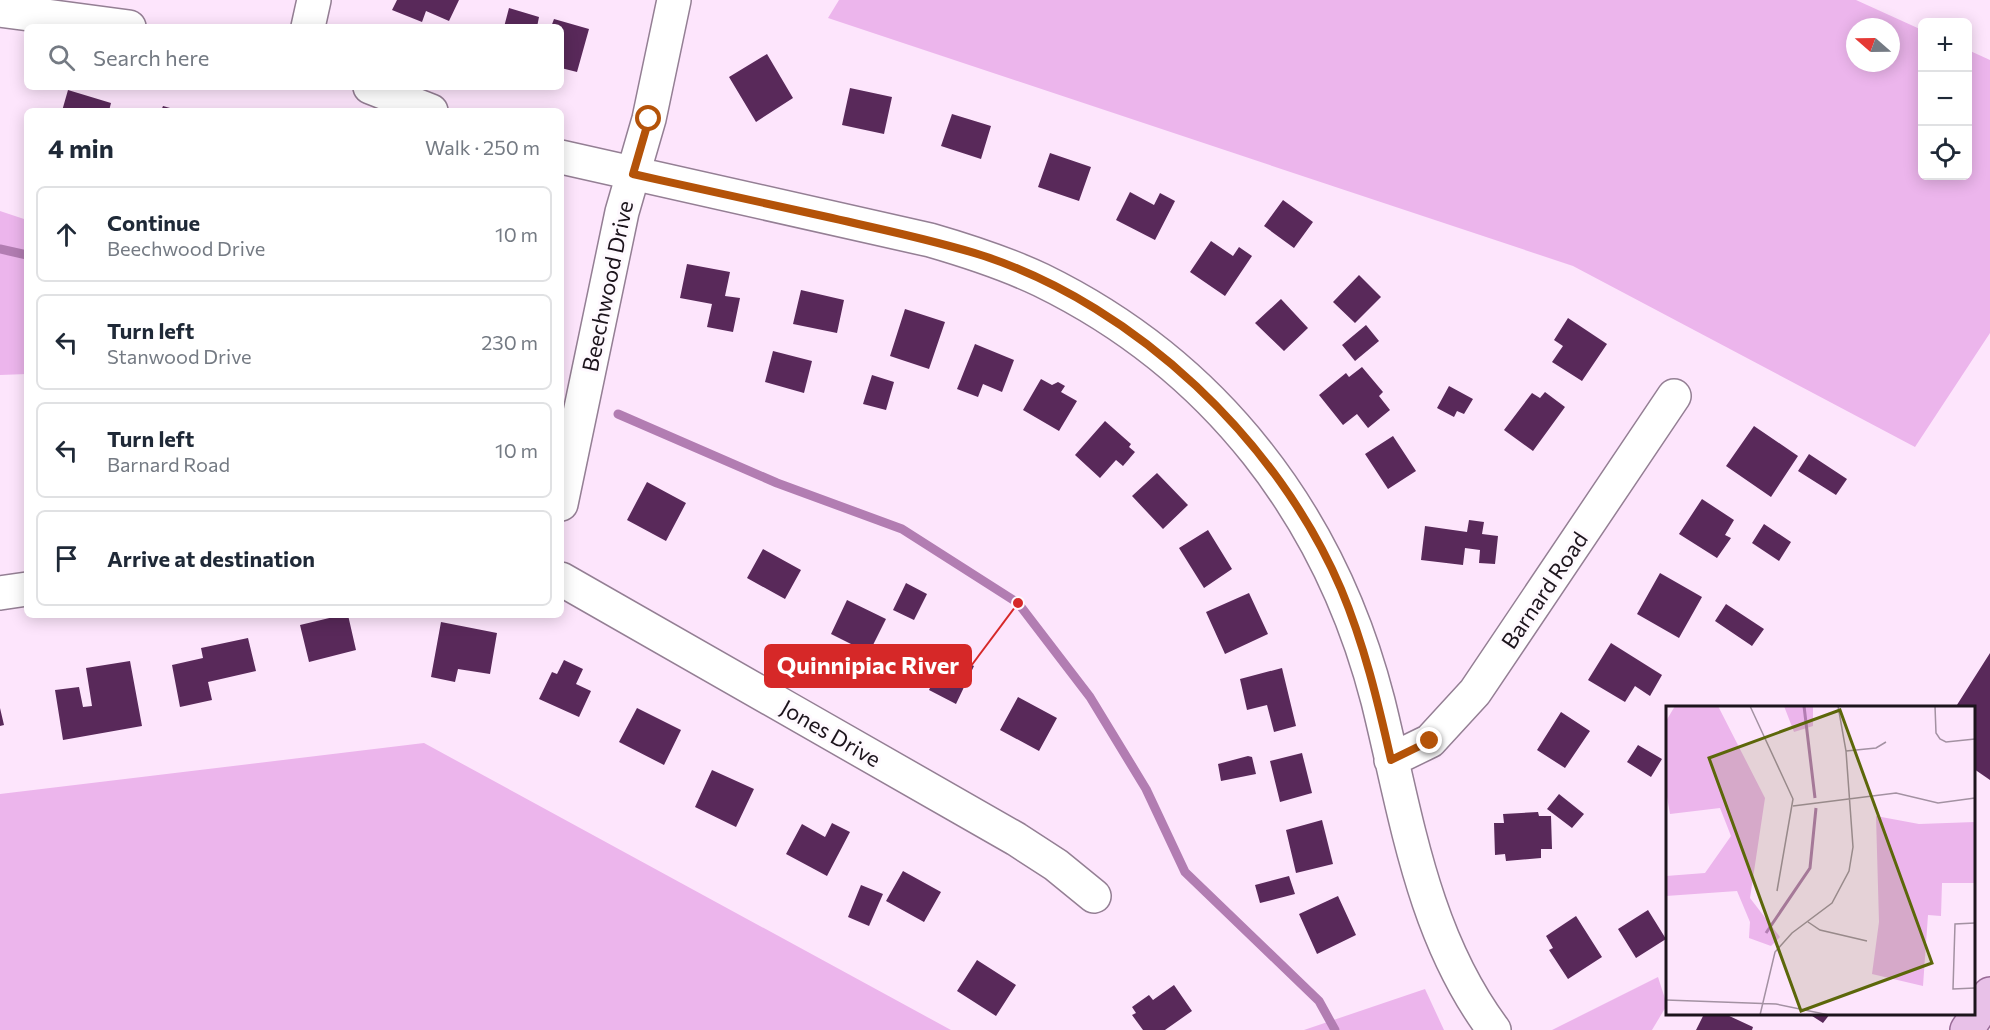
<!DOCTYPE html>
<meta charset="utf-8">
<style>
:root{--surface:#fff;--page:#f2f2f3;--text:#1f2937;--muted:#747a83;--line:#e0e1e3}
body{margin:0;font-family:Commissioner,sans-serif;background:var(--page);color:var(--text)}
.controls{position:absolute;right:18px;top:18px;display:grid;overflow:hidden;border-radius:9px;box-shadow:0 3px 15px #0003}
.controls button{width:54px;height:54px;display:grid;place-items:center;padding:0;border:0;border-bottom:2px solid var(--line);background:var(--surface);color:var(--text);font:30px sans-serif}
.compass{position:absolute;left:1846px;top:18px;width:54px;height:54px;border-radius:50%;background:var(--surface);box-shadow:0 3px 15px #0003;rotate:290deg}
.stop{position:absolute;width:18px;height:18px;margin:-14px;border:4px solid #b45309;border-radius:50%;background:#fff}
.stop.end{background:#b45309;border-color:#fff;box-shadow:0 2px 6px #0008}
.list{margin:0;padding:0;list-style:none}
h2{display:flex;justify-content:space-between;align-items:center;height:78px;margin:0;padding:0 24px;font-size:26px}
h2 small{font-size:20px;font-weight:400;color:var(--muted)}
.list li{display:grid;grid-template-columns:39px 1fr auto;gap:18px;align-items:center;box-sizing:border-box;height:96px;margin:0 12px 12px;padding:0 12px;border:2px solid var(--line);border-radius:9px}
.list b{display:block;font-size:22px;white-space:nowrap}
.list p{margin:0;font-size:20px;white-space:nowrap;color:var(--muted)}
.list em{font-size:20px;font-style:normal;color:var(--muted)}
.icon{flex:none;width:33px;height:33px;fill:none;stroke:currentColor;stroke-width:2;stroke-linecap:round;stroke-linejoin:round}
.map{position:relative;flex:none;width:1990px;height:1030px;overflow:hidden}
.search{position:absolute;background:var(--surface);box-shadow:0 3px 15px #0003;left:24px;top:24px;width:540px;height:66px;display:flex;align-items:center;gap:15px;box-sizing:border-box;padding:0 21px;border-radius:9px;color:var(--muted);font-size:22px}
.panel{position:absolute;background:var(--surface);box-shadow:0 3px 15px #0003;left:24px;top:108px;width:540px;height:510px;border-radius:9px}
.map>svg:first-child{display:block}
</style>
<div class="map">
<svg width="1990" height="1030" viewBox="0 0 1990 1030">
<rect width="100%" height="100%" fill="#fde5fc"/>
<path fill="#ecb5ec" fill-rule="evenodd" d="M839,0H1856L1922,30V176H1968V50L1990,60V333L1915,447L1573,266L828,18ZM1855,27H1891V63H1855Z
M0,211L27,220V374L0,375Z
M424,743L951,1030H0V794Z
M1658,977L1667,1005L1652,1030H1552Z
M1425,989L1444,1030H1304Z"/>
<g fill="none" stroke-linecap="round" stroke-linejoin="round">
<path stroke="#b27db2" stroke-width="9" d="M0,249L27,255
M618,414L777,483L902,529L1018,603L1090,697L1146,789L1185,872L1319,1001L1335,1030"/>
</g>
<path fill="#59295a" d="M397,0H459L449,21L426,11L422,22L392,10Z
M509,8L539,17L537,27H504Z
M554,19L589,29L577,72L561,68V27H551Z
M767,54L793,98L756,122L729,77Z
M850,88L892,97L884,134L842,125Z
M68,90L111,103L109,111H62Z
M163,106L177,110V111H161Z
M952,114L991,126L981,159L941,146Z
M1050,153L1091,167L1079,201L1038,187Z
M1130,192L1154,205L1160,193L1175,201L1155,240L1116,220Z
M1283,200L1313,222L1294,248L1264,226Z
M1211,241L1233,256L1239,247L1252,256L1225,296L1190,272Z
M687,264L730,272L725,296L740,298L733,332L707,327L712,304L680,298Z
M1359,275L1381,297L1355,323L1333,302Z
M801,290L844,300L837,333L793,324Z
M1281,299L1308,328L1284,351L1255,323Z
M905,309L945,322L929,369L890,356Z
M1568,318L1607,344L1582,381L1552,362L1563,346L1554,340Z
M1366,325L1379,341L1355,361L1342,345Z
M975,344L1014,360L1002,392L983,384L978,397L957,389Z
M773,351L812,361L804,393L765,382Z
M1362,367L1383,392L1379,396L1390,410L1368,428L1357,414L1343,425L1319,395L1346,373L1349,377Z
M872,375L894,382L886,410L863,404Z
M1041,379L1052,385L1058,382L1065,386L1061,392L1077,401L1059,431L1023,410Z
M1449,386L1473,399L1464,414L1457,411L1454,417L1437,408Z
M1545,392L1565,407L1533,451L1504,430L1532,393L1540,398Z
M1105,421L1131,444L1129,447L1135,452L1123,466L1116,460L1100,478L1075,455Z
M1754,426L1798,456L1771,497L1726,466Z
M1393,436L1416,471L1388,489L1365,454Z
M1809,454L1847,479L1836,495L1798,471Z
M1157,473L1188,505L1163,529L1132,496Z
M647,482L686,503L666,541L627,520Z
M1702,499L1734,520L1725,535L1731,538L1717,558L1679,534Z
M1469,520L1484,522L1482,534L1498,536L1495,564L1479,563L1480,550L1465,548L1463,565L1421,560L1425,526L1467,532Z
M1764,524L1791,542L1779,561L1752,543Z
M1208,530L1232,569L1204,588L1179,548Z
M763,549L801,570L785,599L747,578Z
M1660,573L1702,597L1679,638L1637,614Z
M906,583L927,594L914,620L893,610Z
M1249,593L1268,634L1225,654L1206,612Z
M847,600L886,619L869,653L831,634Z
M1726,604L1764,629L1752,646L1715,621Z
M342,615H348L356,650L309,662L300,625Z
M441,622L497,633L490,674L458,669L455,682L431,677Z
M248,638L256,671L208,682L212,700L180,707L172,665L203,658L201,648Z
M1611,643L1662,675L1650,696L1635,686L1625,702L1588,680Z
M932,646L974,666L956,704L929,690L933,682L918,675Z
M1990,653V780L1974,769V708H1955Z
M564,660L583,669L576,684L591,691L579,717L539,699L552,672L557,674Z
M130,661L142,726L63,740L55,690L79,687L83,707L92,706L86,668Z
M1282,668L1296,726L1274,732L1267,705L1247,710L1240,679Z
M1018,697L1057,718L1039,751L1000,730Z
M0,708L4,725L0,726Z
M637,708L681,730L664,765L619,742Z
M1561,712L1590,731L1565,768L1537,750Z
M1638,745L1662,759L1651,777L1627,762Z
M1302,753L1312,793L1280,802L1270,761Z
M1248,756L1252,757L1256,774L1221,781L1218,764Z
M712,770L754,789L736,827L695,807Z
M1559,794L1584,814L1572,828L1547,809Z
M1538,812L1539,816H1551L1552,849H1541V858L1506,861L1505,854L1495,855L1494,823H1504L1503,814Z
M1322,820L1333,864L1296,873L1286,830Z
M832,823L850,832L827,876L786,854L802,824L825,837Z
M903,871L941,892L924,922L886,901Z
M1289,876L1295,894L1260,903L1255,885Z
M861,885L883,894L869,926L848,917Z
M1338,896L1356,935L1317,954L1299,914Z
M1648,910L1666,939L1636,958L1618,929Z
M1576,916L1602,957L1568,979L1549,950L1553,948L1546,936Z
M977,960L1016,985L996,1016L957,991Z
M1174,985L1192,1011L1165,1030H1143L1132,1015L1136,1013L1132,1007L1149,995L1153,1000Z
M1704,1014H1725L1753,1027L1752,1030H1696Z
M1809,1014H1830L1823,1023Z"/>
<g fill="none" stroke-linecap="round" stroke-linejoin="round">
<defs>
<path id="minor" d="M0,10L129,27
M308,27L314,0
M370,87L431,111
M561,157L930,240C968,251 1005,263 1041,280C1215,365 1330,515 1378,701C1406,814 1422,934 1494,1030
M561,504L622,212L649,119L674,0
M561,579L1016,839L1056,865L1094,896
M0,593L27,589
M1391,760L1430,741L1475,692L1674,396"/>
<path id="major" d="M1967,1030L1990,994"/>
</defs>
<use href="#minor" stroke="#947f94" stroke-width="36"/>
<use href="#major" stroke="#976a96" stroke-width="36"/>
<use href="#minor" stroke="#fff" stroke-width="33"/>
<use href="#major" stroke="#e8c1e8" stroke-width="33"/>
</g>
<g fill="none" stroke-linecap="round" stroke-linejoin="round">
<path stroke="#b45309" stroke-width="8" d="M649,119L633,174C699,189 765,203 832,218C883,230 934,240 984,256C1137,307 1278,441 1341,589C1364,644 1378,702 1391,760L1430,741"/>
</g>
<g text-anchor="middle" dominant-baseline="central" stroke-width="6" stroke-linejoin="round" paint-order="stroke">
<g font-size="22" fill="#1c141c" stroke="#fef9fe">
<text transform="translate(607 286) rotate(-78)">Beechwood Drive</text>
<text transform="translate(1544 590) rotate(-56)">Barnard Road</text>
<text transform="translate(831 733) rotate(30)">Jones Drive</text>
</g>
</g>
<g transform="translate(1666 706)">
<rect width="309" height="309" fill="#fde5fc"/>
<path d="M9,0H52L99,92L84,192L114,231L105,240L83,232L84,216L71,185L0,190V170L39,167L65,130L54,102L4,108L0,85V15ZM118,0H147V20L128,26ZM210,110L253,118L309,116V177H276L275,210L262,209L257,280L206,268L213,216Z" fill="#ecb5ec"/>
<path fill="none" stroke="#b27db2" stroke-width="3" d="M138,0L149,92M100,227L144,162L150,102"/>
<path fill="none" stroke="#a391a2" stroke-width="1.5" d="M84,0L127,93L111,185M269,0L270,27L274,33L280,36L309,33M180,45L210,42L220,36M127,100L230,87L272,97L309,92M142,216L154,224L201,235M309,217L289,218L287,283L309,282M0,294L110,298L163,309M94,309L109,246L126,227L166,197L183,165L187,141L180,45L172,0"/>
<path fill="#5c670a" fill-opacity="0.15" stroke="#5c670a" stroke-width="3" d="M174,4L266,257L135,305L43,52Z"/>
<rect width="309" height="309" fill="none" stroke="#1c141c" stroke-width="3"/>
</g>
<path fill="none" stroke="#d62828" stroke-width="2" d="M1018 603L971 666"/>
<circle fill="#d62828" stroke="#fef9fe" stroke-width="2" cx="1018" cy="603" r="6"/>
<rect fill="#d62828" stroke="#d62828" stroke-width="2" x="765" y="645" width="206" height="42" rx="6"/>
<g font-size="24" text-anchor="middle" font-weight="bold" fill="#fff">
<text x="868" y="674">Quinnipiac River</text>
</g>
</svg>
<div class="controls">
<button>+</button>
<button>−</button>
<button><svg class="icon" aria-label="locate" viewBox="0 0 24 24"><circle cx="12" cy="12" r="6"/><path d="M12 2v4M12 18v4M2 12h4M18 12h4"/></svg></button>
</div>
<svg class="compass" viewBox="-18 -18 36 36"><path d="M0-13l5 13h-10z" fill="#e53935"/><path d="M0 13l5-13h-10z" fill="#747a83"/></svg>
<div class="stop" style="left:649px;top:119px"></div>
<div class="stop end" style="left:1430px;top:741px"></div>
<div class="search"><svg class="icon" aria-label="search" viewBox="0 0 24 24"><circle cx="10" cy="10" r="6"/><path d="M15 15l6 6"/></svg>Search here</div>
<section class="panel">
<h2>4 min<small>Walk · 250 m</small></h2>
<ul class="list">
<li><svg class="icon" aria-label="ahead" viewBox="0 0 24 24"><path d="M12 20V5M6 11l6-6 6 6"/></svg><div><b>Continue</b><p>Beechwood Drive</p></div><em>10 m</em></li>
<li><svg class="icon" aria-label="left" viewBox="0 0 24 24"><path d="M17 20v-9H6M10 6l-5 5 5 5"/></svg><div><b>Turn left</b><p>Stanwood Drive</p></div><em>230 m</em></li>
<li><svg class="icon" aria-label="left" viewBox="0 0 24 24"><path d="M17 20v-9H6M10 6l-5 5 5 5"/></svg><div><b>Turn left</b><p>Barnard Road</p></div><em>10 m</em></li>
<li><svg class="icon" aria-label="arrive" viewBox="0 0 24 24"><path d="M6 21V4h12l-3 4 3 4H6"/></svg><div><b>Arrive at destination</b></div></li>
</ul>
</section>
</div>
